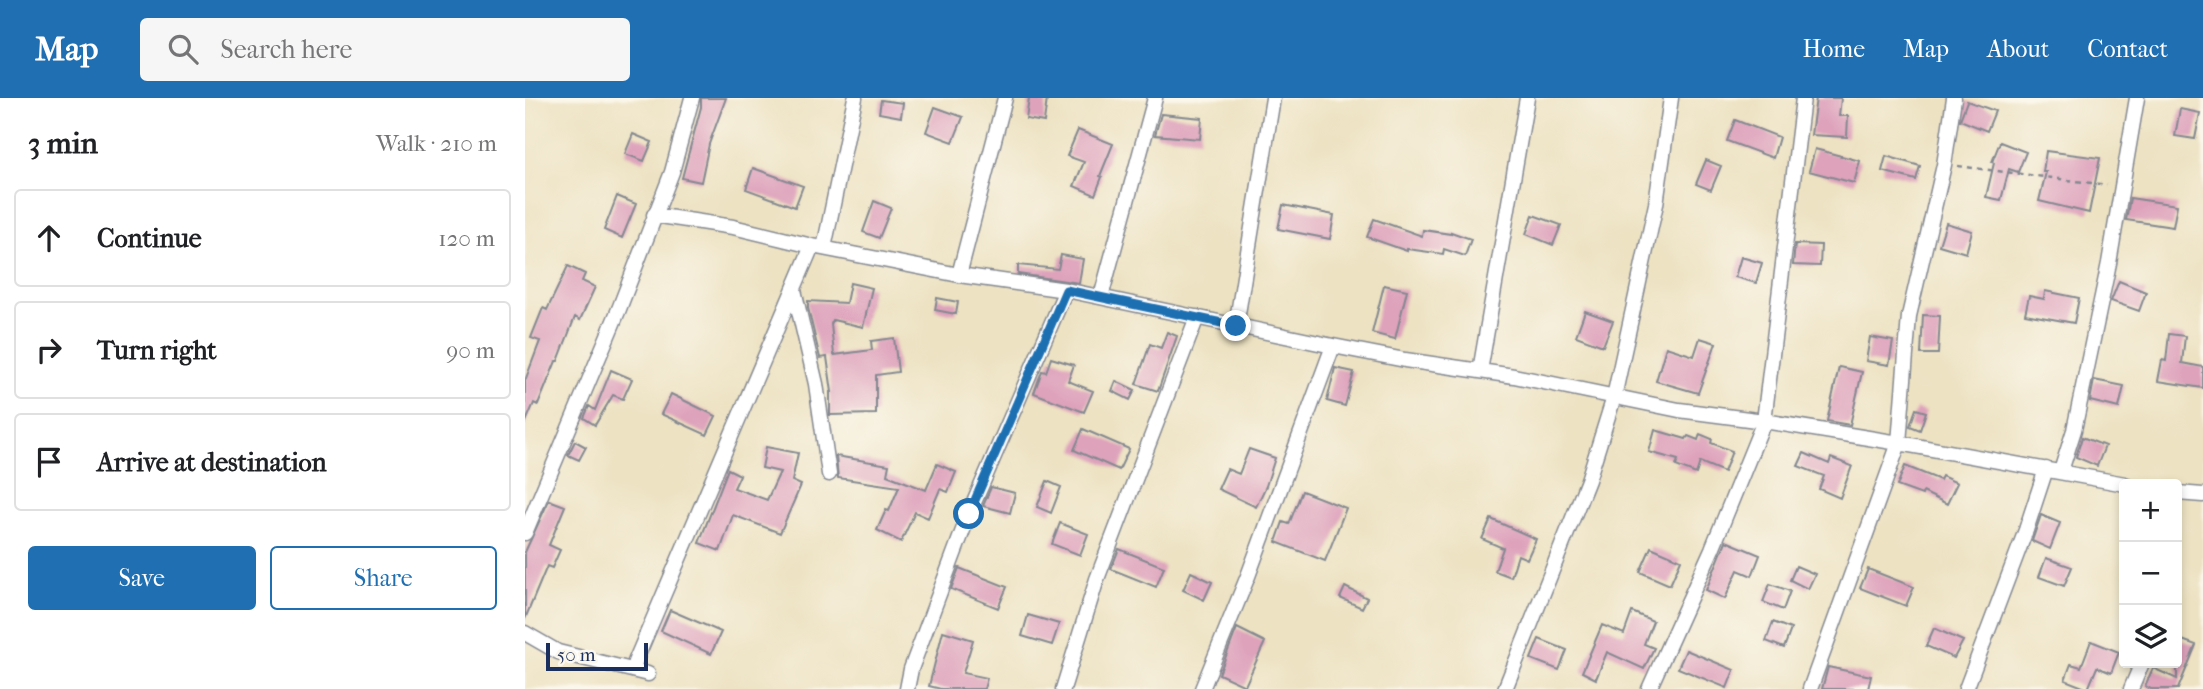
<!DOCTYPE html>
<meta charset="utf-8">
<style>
:root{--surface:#fff;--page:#f6f6f6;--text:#202124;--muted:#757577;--line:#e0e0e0;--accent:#1f6fb2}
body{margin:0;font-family:"IM FELL French Canon",serif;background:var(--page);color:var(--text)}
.controls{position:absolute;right:21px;bottom:21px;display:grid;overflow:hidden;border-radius:7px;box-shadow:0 4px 10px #0003}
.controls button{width:63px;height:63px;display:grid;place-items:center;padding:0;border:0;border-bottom:2px solid var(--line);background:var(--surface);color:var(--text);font:35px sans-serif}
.scale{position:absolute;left:21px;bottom:18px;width:102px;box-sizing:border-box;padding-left:7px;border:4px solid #1b2f5e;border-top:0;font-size:19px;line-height:24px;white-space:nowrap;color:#1b2f5e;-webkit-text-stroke:5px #fbf7ec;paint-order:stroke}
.stop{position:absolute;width:21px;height:21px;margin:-16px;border:5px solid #1f6fb2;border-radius:50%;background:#fff}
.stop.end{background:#1f6fb2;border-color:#fff;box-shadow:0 2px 7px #0008}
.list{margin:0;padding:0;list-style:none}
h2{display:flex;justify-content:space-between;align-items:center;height:91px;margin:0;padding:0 28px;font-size:30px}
h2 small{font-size:23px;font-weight:400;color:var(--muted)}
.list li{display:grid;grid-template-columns:46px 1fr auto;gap:21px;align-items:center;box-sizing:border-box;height:98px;margin:0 14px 14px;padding:0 14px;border:2px solid var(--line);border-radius:7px}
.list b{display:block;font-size:26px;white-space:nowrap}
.list em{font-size:23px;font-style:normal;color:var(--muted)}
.actions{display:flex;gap:14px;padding:21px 28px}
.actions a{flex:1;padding:16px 0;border:2px solid var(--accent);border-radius:7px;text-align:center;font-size:24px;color:var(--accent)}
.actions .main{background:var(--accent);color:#fff}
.icon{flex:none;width:38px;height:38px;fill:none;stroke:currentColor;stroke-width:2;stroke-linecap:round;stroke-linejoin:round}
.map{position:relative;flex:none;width:1678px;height:591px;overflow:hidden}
header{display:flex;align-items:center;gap:42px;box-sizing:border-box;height:98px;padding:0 35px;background:var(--accent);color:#fff}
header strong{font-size:33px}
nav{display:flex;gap:38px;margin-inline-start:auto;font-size:24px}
.search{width:490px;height:63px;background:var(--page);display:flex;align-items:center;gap:18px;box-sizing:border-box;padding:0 24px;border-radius:7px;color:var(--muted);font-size:26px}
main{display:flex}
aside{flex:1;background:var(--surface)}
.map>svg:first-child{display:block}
</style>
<header>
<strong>Map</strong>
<div class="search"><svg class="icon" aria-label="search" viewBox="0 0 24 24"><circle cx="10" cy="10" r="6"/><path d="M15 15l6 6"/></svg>Search here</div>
<nav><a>Home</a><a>Map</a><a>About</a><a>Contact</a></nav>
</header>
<main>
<aside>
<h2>3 min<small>Walk · 210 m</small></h2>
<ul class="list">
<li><svg class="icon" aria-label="ahead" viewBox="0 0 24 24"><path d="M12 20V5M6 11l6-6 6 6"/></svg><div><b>Continue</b></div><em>120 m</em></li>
<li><svg class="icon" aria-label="right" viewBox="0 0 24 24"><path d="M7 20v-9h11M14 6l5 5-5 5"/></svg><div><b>Turn right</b></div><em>90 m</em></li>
<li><svg class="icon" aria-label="arrive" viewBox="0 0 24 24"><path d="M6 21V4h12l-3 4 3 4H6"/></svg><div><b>Arrive at destination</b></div></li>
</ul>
<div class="actions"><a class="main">Save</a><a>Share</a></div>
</aside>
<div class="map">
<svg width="1678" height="591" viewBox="0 0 1678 591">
<rect width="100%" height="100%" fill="#fbf7ec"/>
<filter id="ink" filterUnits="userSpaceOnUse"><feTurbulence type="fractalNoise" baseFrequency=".0143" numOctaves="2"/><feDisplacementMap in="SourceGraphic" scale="14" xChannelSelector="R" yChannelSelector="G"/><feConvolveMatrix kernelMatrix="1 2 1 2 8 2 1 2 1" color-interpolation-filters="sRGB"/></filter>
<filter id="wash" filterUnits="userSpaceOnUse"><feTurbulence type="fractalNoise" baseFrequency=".00686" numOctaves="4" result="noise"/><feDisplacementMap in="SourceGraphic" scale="28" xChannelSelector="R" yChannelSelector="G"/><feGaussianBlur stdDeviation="1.57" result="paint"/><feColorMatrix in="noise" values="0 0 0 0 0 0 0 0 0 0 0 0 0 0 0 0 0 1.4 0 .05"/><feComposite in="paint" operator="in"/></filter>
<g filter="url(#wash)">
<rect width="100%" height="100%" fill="#ede2c2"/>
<g id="blocks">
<path fill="#dea2bb" d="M176,0H201L184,46L176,84L157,80L176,9Z
M504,0L522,1L519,24L501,21Z
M1291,0H1316L1314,18H1323L1322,39L1286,37Z
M356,2L378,5L376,19L354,15Z
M1442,3L1470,13L1462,33L1435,22Z
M410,9L438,19L428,44L401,34Z
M1655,11L1675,15L1670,41L1650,38Z
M636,16L677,20L675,41L630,37Z
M1210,22L1254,39L1248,60L1202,43Z
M553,32L588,46L575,78L577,79L570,97L549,88L559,64L542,58Z
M108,36L127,44L119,63L100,56Z
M1475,44L1501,54L1493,74L1484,71L1476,102L1461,99L1469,65L1467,64Z
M1290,51L1335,63L1329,85L1284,73Z
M1521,53L1575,60L1564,115L1514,103L1521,74H1518Z
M1361,58L1395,68L1391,82L1357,73Z
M1181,62L1196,68L1186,92L1171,86Z
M228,70L278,88L270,109L221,91Z
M92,98L111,106L97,140L79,132Z
M1605,100L1652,107L1648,129L1601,122Z
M349,103L366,110L354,140L338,134Z
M758,107L809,117L805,141L753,131Z
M1008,117L1036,127L1028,147L1001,136Z
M849,121L897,138L898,132L926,136V134L946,141L940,158L919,151L918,156L882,151V153L842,139Z
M1421,125L1447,133L1441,155L1414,147Z
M1270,146L1296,147L1295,168L1268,167Z
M536,157L558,161L554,185L493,176V167L533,171Z
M1216,159L1237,165L1231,185L1210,179Z
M43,168L60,176L57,183L70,189L55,222L50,219L33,263H31L13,307L9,305L0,326V283L15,243L6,240L18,210L22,212Z
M1594,183L1621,194L1614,213L1586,203Z
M325,185L347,190L338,229L308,222L306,226L309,257L347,252L346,243L369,240L373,274L351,277V316L305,317V294H307L302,259L295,260L283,210V203L321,205Z
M859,187L882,192L870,241L847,235Z
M1520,193L1554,200L1549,225L1500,216L1504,198L1519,201Z
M412,200L433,204L431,216L410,212Z
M1060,213L1088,223L1078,248L1051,238Z
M1398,217L1415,218L1413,256H1396Z
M642,234L652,238L633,293L611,286L625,246L636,250Z
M1644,236L1660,238L1657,265L1678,269V290L1633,283L1637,262L1641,263Z
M1345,239L1368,243L1364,267L1341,263Z
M1175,240L1191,245L1173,295L1131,283L1141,249L1169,258Z
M526,260L549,267L543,283L568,293L559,314L509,295L517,273L521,274Z
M1314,269L1337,274L1325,327L1302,323Z
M810,270L829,274L820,308L802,303Z
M86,272L107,281L98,301L88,297L70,327L59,320L64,308L70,312Z
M1569,282L1599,288L1594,310L1565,303Z
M591,283L610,292L605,302L587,293Z
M146,296L191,318L182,337L136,316Z
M1391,311L1401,314L1395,332L1385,328Z
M558,331L604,351L594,372L549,352Z
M1130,332L1161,341L1163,338L1173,342L1175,336L1187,341L1186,345L1207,353L1199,374L1175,364L1171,376L1151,368L1153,362L1124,354Z
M1557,339L1580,348L1572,368L1551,359Z
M50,343L61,349L54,362L43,357Z
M241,349L273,355L267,383L276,387L255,435L208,417L195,453L174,445L203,371L215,377L209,390L242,402L255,374L237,370Z
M724,351L750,360L741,388L731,409L693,391L702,371L714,376Z
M1279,355L1304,366L1306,360L1327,368L1315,400L1294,391L1299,378L1273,368Z
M311,358L364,367L362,377L401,392L412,366L431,374L423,394L415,391L403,420L390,414L376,444L352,432L361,412L364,413L374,389L313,380Z
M1380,368L1415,382L1417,378L1432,385L1422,406L1398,394L1397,397L1372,388Z
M522,383L536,389L526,415L512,409Z
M466,389L490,395L485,415L458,408Z
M777,393L821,410L800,463L751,444L758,424L764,426Z
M24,402L40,408L24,447L35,452L27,470L22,468L0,521V454Z
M1516,417L1535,425L1525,451L1507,443Z
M966,421L1011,441L1002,461L993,457L986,479L970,473L978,450L957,441Z
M535,425L563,436L555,457L527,446Z
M1201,443L1235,457L1227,478L1213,472L1200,501L1181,492Z
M1126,449L1156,462L1145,487L1115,474Z
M594,451L639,469L631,489L586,471Z
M1521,460L1547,469L1539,488L1514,479Z
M1271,468L1290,476L1283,491L1265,482Z
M434,470L482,489L473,510L426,491Z
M1343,471L1389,489L1381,508L1335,490Z
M666,474L687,484L679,502L658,492Z
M1245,486L1265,493L1258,512L1238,504Z
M820,489L842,500L837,510L815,500Z
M145,512L196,534L186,556L136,533Z
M1107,514L1128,523L1119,546L1129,550L1119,571L1082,554L1071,581L1057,574L1077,527L1099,536Z
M503,517L534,526L527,547L497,538Z
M1248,524L1266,531L1259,550L1241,543Z
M712,530L740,544L720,588L694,576Z
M1409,530L1438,543L1429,560L1401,548Z
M418,533L448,542L438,575L462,580L459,591H416L404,588Z
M1014,541L1042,552L1034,572L1006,561Z
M1657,542L1671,547L1653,591H1626L1620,588L1628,570L1652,581V554Z
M1566,543L1594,554L1586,575L1572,569L1563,591L1540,582L1546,566L1556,569Z
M1161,552L1209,572L1202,590L1153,570Z
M1303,569L1346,578L1343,591H1297Z"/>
</g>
</g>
<g filter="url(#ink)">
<use href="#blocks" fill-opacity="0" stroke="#848890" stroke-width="2"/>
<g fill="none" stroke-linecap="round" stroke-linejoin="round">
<defs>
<path id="minor" d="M129,117L208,129L287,148L434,177L541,192L808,248L880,262L989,278L1154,312L1239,323L1374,345L1600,386
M299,150L330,0
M434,177L480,0
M269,192L291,286L304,376
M576,199L630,0
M711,228L748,0
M955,273L1002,0
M1536,373L1549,332L1584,165L1612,0
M1652,395L1678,397
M0,435L94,211L147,74L167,0
M0,535L33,554L123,576
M110,564L287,148
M382,591L386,571L444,416L541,192
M538,591L572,481L672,219
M677,591L723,478L808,248
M980,591L1063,382L1089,299L1131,106L1146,0
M1124,591L1187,451L1239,323L1278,0
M1285,591L1374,345L1384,218L1419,67L1429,0
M1441,591L1501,432L1521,371
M1606,591L1617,565"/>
</defs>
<use href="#minor" stroke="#848890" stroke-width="17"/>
<path stroke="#848890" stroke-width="2.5" stroke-dasharray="5 5" stroke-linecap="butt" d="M1433,68L1582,87"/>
<use href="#minor" stroke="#fff" stroke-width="14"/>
</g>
</g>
<g fill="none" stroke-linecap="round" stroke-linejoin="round" filter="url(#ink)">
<path stroke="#1f6fb2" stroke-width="9" d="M444,416L541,192L711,228"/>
</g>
</svg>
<div class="controls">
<button>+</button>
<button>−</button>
<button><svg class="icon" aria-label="layers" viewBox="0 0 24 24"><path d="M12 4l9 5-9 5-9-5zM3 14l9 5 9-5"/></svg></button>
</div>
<div class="scale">50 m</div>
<div class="stop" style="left:444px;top:416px"></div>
<div class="stop end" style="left:711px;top:228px"></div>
</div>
</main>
